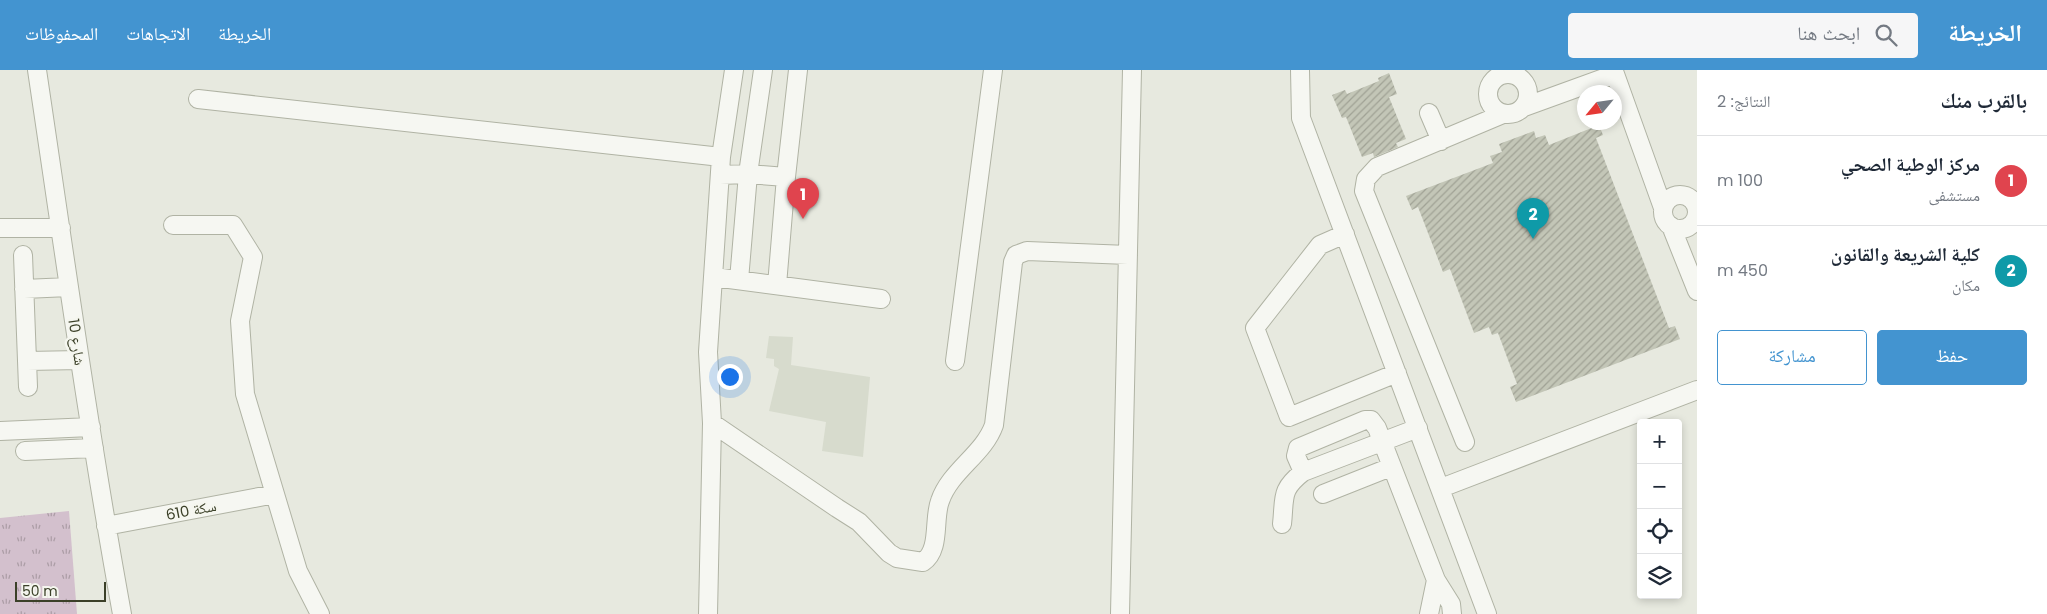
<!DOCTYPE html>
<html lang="ar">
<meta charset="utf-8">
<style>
:root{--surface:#fff;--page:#f6f6f7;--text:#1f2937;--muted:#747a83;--line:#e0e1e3;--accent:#4394d0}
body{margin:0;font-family:Poppins,"Noto Naskh Arabic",sans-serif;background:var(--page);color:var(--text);direction:rtl}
.controls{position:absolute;right:15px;bottom:15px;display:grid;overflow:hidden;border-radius:5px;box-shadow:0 2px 8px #0003}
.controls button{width:45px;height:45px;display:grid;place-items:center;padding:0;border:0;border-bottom:1px solid var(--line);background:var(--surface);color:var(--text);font:25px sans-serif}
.compass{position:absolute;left:1577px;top:15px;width:45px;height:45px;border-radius:50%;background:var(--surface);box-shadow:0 2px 8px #0003;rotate:241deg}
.scale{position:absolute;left:15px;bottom:12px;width:91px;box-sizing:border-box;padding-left:5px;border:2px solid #3b4028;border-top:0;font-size:14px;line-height:18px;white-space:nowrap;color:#3b4028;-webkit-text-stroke:4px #f5f6ef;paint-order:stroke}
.you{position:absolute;left:729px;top:306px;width:18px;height:18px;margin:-12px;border:4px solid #fff;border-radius:50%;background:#1a73e8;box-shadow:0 0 0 8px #1a73e833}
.badge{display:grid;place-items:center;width:32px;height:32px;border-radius:50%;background:var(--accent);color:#fff;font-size:16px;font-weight:700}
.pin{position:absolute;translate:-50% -41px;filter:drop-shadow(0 1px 2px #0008)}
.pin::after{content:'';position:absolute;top:26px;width:18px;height:15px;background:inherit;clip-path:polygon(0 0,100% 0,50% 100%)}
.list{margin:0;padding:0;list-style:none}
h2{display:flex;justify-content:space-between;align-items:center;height:65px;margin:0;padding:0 20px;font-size:21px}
h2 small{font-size:16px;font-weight:400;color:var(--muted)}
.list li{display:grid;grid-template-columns:32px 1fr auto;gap:15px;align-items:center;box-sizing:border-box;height:90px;padding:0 20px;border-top:1px solid var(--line)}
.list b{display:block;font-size:19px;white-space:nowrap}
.list p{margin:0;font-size:16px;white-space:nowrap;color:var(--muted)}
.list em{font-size:16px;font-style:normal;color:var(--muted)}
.actions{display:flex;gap:10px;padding:15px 20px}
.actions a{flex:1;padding:11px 0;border:1px solid var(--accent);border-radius:5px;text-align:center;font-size:18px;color:var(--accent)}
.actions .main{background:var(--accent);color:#fff}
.icon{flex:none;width:28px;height:28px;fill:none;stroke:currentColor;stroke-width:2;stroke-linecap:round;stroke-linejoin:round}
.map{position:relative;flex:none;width:1697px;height:544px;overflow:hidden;direction:ltr}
header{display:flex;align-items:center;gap:30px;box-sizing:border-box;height:70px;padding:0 25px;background:var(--accent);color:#fff}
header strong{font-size:24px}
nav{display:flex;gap:28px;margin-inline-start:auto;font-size:18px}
.search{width:350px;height:45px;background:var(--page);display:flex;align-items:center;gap:12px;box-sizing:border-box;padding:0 18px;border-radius:5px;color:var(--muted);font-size:19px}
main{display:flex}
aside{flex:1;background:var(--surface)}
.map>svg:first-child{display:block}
</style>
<header>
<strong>الخريطة</strong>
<div class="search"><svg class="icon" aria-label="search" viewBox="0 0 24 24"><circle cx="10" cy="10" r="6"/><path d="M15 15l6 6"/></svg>ابحث هنا</div>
<nav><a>الخريطة</a><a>الاتجاهات</a><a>المحفوظات</a></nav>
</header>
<main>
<aside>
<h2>بالقرب منك<small>النتائج: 2</small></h2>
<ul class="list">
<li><span class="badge" style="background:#e0444e">1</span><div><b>مركز الوطية الصحي</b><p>مستشفى</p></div><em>100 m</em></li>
<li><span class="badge" style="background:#0f9aa8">2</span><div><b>كلية الشريعة والقانون</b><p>مكان</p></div><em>450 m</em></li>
</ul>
<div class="actions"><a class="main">حفظ</a><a>مشاركة</a></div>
</aside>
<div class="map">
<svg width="1697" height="544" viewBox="0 0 1697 544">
<defs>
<pattern id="grass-tufts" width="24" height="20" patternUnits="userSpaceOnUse" patternTransform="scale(1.25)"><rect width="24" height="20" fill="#d3c0cd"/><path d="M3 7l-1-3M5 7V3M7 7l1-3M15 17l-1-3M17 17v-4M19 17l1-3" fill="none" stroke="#ac9da6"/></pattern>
<pattern id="building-hatch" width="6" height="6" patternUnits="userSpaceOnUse" patternTransform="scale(1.25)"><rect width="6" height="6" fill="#c3c6b7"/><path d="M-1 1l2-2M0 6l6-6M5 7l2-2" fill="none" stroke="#a0a295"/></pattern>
</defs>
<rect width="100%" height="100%" fill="#e7e9df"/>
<path fill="#d7dbcd" d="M769,266L793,267L791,295L870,307L863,387L822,381L826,352L769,341L779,299L774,296V289L766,288Z"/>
<path fill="url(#grass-tufts)" d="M69,441L77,544H0V448Z"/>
<path fill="url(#building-hatch)" d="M1389,3L1397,24L1389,27L1406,69L1396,73L1398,77L1374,87L1373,83L1362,87L1346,47L1342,48L1332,25L1345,20L1347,24L1379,11L1378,8Z
M1599,55L1603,65L1596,68L1669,258L1675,256L1680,269L1516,332L1510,317L1517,314L1498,263L1492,265L1489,257L1474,263L1450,199L1443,202L1418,137L1412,140L1406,126L1493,93L1490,86L1502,82L1499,74L1534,61L1536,68L1545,65L1549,75Z"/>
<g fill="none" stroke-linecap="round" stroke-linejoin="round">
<defs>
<path id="minor" d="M37,0C64,182 89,363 122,544
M1300,0L1301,48L1487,544
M1488 24a20 20 0 1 1 40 0a20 20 0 1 1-40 0Z
M198,29L721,87
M1524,37L1615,4L1663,138
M1429,43L1441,71
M720,105L748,104L786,107
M1663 142a17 17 0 1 1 34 0a17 17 0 1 1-34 0Z
M173,155H233L253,187L240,251L245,324L298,501L320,544
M1671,156L1697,221
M0,158H61
M1345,164L1320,175L1255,258L1289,347L1397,303
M23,185L28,317
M714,207L881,229
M739,210L748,104L763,0
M777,215L786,107L798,0
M24,219L69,217
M27,291L80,290
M955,291L993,0
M712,353L837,438L859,452L889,483L897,488L923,492C941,480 933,449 940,431C950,401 984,384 994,355L1013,192L1016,185L1027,181L1128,185
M0,361L91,357
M1465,372L1364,121L1366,109L1377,97L1503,44
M25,381L94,378
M1303,402L1296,386L1298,378L1365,350H1371L1377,358L1436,510L1451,534L1452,544
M1441,418L1697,320
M1323,424L1391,397
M1282,454C1285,427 1280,420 1303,402L1418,358
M106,456L275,424
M708,544L712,353L708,282L721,87L734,0
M1120,544L1132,0
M1429,544L1436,510"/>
</defs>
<use href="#minor" stroke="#b0b3a4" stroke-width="20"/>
<use href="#minor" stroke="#f6f7f2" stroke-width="18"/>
</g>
<g text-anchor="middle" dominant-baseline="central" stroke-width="5" stroke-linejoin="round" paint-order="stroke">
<g font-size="15" fill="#3b4028" stroke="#f5f6ef">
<text transform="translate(77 272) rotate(82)">شارع 10</text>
<text transform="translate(191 440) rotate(-11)">سكة 610</text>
</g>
</g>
</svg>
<div class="controls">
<button>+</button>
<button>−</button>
<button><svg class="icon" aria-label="locate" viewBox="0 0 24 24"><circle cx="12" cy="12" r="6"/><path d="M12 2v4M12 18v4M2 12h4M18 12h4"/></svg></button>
<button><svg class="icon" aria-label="layers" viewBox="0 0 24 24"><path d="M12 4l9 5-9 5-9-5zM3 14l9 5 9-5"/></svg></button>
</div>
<svg class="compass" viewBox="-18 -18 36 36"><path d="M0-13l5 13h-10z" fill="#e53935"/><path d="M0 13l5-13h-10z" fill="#747a83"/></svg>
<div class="scale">50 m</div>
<div class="you"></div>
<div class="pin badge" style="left:803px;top:149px;background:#e0444e">1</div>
<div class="pin badge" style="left:1533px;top:169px;background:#0f9aa8">2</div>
</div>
</main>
